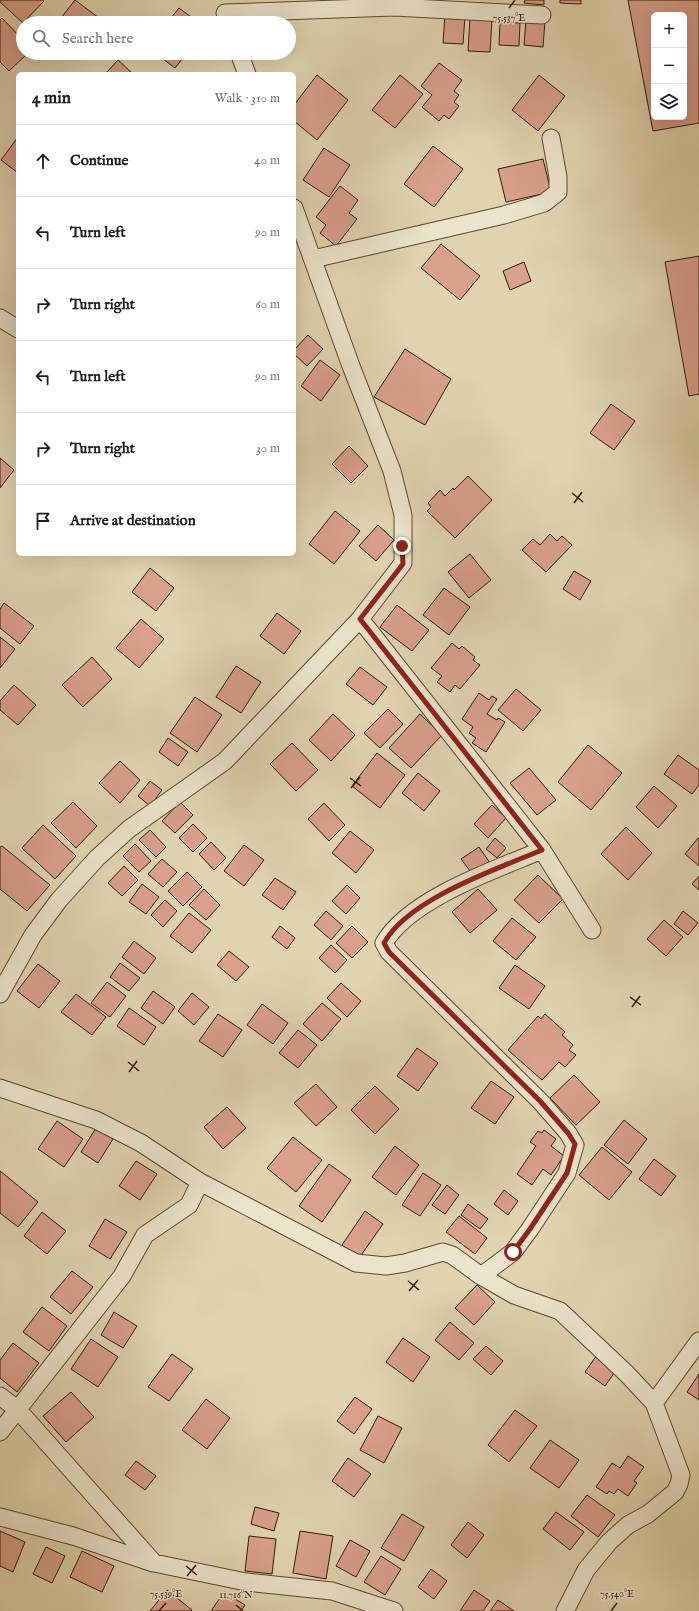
<!DOCTYPE html>
<meta charset="utf-8">
<style>
:root{--surface:#fff;--page:#f2f2f2;--text:#202124;--muted:#757577;--line:#e0e0e0}
body{margin:0;font-family:"IM FELL English",serif;background:var(--page);color:var(--text)}
.controls{position:absolute;right:12px;top:12px;display:grid;overflow:hidden;border-radius:6px;box-shadow:0 4px 16px #0002}
.controls button{width:36px;height:36px;display:grid;place-items:center;padding:0;border:0;border-bottom:1px solid var(--line);background:var(--surface);color:var(--text);font:20px sans-serif}
.stop{position:absolute;width:12px;height:12px;margin:-9px;border:3px solid #8f2418;border-radius:50%;background:#fff}
.stop.end{background:#8f2418;border-color:#fff;box-shadow:0 1px 4px #0008}
.list{margin:0;padding:0;list-style:none}
h2{display:flex;justify-content:space-between;align-items:center;height:52px;margin:0;padding:0 16px;font-size:17px}
h2 small{font-size:13px;font-weight:400;color:var(--muted)}
.list li{display:grid;grid-template-columns:26px 1fr auto;gap:12px;align-items:center;box-sizing:border-box;height:72px;padding:0 16px;border-top:1px solid var(--line)}
.list b{display:block;font-size:15px;white-space:nowrap}
.list em{font-size:13px;font-style:normal;color:var(--muted)}
.icon{flex:none;width:22px;height:22px;fill:none;stroke:currentColor;stroke-width:2;stroke-linecap:round;stroke-linejoin:round}
.map{position:relative;flex:none;width:699px;height:1611px;overflow:hidden}
.search{position:absolute;background:var(--surface);box-shadow:0 4px 16px #0002;left:16px;top:16px;width:280px;height:44px;display:flex;align-items:center;gap:10px;box-sizing:border-box;padding:0 14px;border-radius:22px;color:var(--muted);font-size:15px}
.panel{position:absolute;background:var(--surface);box-shadow:0 4px 16px #0002;left:16px;top:72px;width:280px;height:484px;border-radius:6px}
.map>svg:first-child{display:block}
</style>
<div class="map">
<svg width="699" height="1611" viewBox="0 0 699 1611">
<rect width="100%" height="100%" fill="#e0d4b0"/>
<filter id="stains"><feTurbulence type="fractalNoise" baseFrequency=".005" numOctaves="4"/><feColorMatrix values="0 0 0 0 .2 0 0 0 0 .09 0 0 0 0 .02 0 0 0 .5 -.17"/></filter>
<radialGradient id="worn" r=".72"><stop offset=".6" stop-color="#630" stop-opacity="0"/><stop offset="1" stop-color="#630" stop-opacity=".3"/></radialGradient>
<path fill="#d9a08b" stroke="#341a04" fill-rule="evenodd" d="M0,0H42L44,1L23,23L0,2Z
M75,0L99,18L95,23H57Z
M525,0H544V5L524,3Z
M560,0H581V4L560,3Z
M628,0H699V123L653,131ZM654,15H684V117H654Z
M179,8L199,23H167Z
M445,14L465,16L463,44L443,43Z
M2,18L23,40V53H28L9,71L0,62V20Z
M470,18L492,19L490,52L468,51Z
M526,20L545,21L543,47L524,45Z
M500,22L520,23L519,46L499,45Z
M155,53H187L175,68Z
M118,60L133,74H105Z
M439,63L462,80L454,91L459,95L454,102L459,106L449,119L444,115L439,121L422,107L432,95L421,86Z
M317,75L348,100L317,140L294,121V105Z
M400,75L423,94L395,128L372,110Z
M539,75L565,96L538,131L512,110Z
M18,137V173L1,160Z
M433,146L463,169L434,207L404,184Z
M324,148L350,165L329,197L303,180Z
M543,159L551,192L506,202L498,169Z
M340,186L358,200L349,213L357,219L336,246L320,233L326,225L316,217Z
M441,244L480,276L460,300L421,268Z
M699,256V394L689,396L665,262Z
M524,262L531,281L510,290L503,271Z
M308,335L323,349L307,366L294,354V350Z
M405,349L451,379L425,425L374,397Z
M320,360L340,375L321,401L301,386Z
M611,404L635,421L614,450L590,433Z
M349,446L368,466L351,483L332,464Z
M0,458L14,470L0,488Z
M468,476L492,500L455,538L427,511L431,507L428,503L440,490L445,496L453,488L454,490Z
M335,511L360,531L334,564L309,544Z
M378,525L394,540L376,561L359,546Z
M550,534L557,541L562,536L572,545L546,572L522,550L533,539L540,545Z
M470,554L491,580L469,598L448,572Z
M150,568L174,588L156,611L132,592Z
M574,571L591,581L580,600L563,589Z
M444,588L470,607L449,635L423,615Z
M4,603L34,626L20,644L0,628V609Z
M397,605L429,630L412,651L380,627Z
M277,613L301,631L284,654L260,636Z
M141,619L164,639L139,668L116,648Z
M0,637L15,649L0,668Z
M452,643L459,649L462,646L475,657L473,660L480,665L460,689L455,685L450,692L437,682L442,676L431,668Z
M92,657L112,679L83,707L62,685Z
M236,666L261,682L241,713L216,697Z
M360,667L387,687L373,705L346,684Z
M14,685L36,705L18,725L0,710V701Z
M516,689L541,710L523,731L498,710Z
M479,693L489,700L492,696L497,699L487,714L497,720L498,718L505,722L486,752L472,743L476,738L469,733L473,727L462,719Z
M195,697L222,715L197,752L170,733Z
M388,709L403,724L380,748L364,733Z
M333,714L355,735L331,761L309,740Z
M420,714L442,735L411,768L389,748Z
M168,738L188,752L178,766L159,752Z
M292,743L318,770L296,791L270,764Z
M588,745L622,773L591,810L558,782Z
M377,753L405,775L380,808L352,786Z
M678,755L699,770V785L692,794L664,774Z
M120,761L140,780L120,803L99,783Z
M529,768L556,800L537,815L510,783Z
M418,773L440,791L424,811L402,793Z
M150,781L162,790L150,806L138,796Z
M654,786L677,806L658,828L636,807Z
M73,802L97,826L76,848L51,823Z
M180,802L193,815L175,833L162,821Z
M324,803L345,825L329,841L308,819Z
M492,805L506,818L488,838L474,824Z
M193,824L207,838L193,852L179,838Z
M43,825L76,856L55,879L22,848Z
M626,827L652,853L628,880L601,854Z
M150,830L166,847L156,857L139,840Z
M350,831L374,850L356,873L332,853Z
M495,838L506,848L497,858L486,849Z
M698,838H699V866L685,854Z
M211,842L226,858L214,870L199,854Z
M135,844L151,861L139,872L123,856Z
M244,845L264,860L244,886L224,871Z
M2,846L50,885L27,911L0,889V847Z
M479,847L490,863L473,875L461,859Z
M162,859L177,872L163,887L148,874Z
M124,866L138,880L122,896L108,883Z
M187,872L202,887L183,906L168,891Z
M538,875L563,899L539,923L514,900Z
M699,876V890L692,884Z
M275,878L296,892L283,910L262,895Z
M142,884L159,897L146,914L129,902Z
M347,885L360,898L346,914L332,901Z
M204,889L220,905L206,920L189,905Z
M478,889L497,910L470,933L452,912Z
M165,900L177,911L163,927L151,915Z
M326,911L343,926L331,940L314,925Z
M683,911L698,923L688,935L674,924Z
M189,913L211,930L192,953L170,936Z
M512,918L536,937L516,960L493,941Z
M664,920L683,937L666,956L647,939Z
M280,926L295,938L287,949L272,937Z
M352,926L368,942L352,958L336,943Z
M134,941L156,958L144,974L122,957Z
M331,945L347,960L335,973L319,958Z
M229,951L249,967L236,981L217,965Z
M120,963L140,978L129,991L110,977Z
M38,964L60,981L39,1008L17,991Z
M515,965L545,986L529,1009L499,988Z
M107,982L126,996L110,1017L91,1003Z
M341,983L361,1001L347,1017L327,998Z
M153,991L175,1007L163,1024L141,1008Z
M192,993L209,1007L194,1025L178,1011Z
M76,994L106,1017L92,1035L61,1012Z
M322,1003L341,1019L322,1041L303,1024Z
M262,1004L288,1023L273,1044L247,1025Z
M129,1008L156,1027L144,1045L117,1026Z
M218,1014L242,1030L223,1057L199,1041Z
M545,1014L565,1032L562,1035L573,1045L569,1050L576,1055L565,1067L559,1062L542,1080L508,1050L538,1016L541,1019Z
M298,1030L317,1045L298,1068L279,1053Z
M417,1048L438,1063L418,1091L397,1076Z
M574,1075L600,1102L576,1125L550,1098Z
M491,1081L514,1097L495,1124L471,1108Z
M316,1084L337,1107L316,1126L294,1103Z
M375,1086L399,1109L375,1134L351,1110Z
M227,1107L246,1128L223,1149L204,1127Z
M624,1120L647,1139L628,1164L604,1145Z
M57,1121L83,1139L64,1167L38,1149Z
M96,1128L113,1139L98,1163L81,1152Z
M544,1130L556,1139L551,1146L564,1156L551,1175L543,1169L532,1185L517,1174L536,1146L530,1142L538,1131L542,1133Z
M293,1137L322,1160L296,1192L267,1168Z
M395,1146L419,1165L396,1195L372,1177Z
M602,1147L632,1172L609,1200L579,1175Z
M654,1159L676,1176L661,1196L639,1179Z
M136,1161L157,1174L140,1200L119,1186Z
M329,1164L351,1180L322,1222L299,1206Z
M0,1171L38,1202L18,1227L0,1213Z
M423,1173L441,1185L420,1216L402,1205Z
M447,1185L459,1195L445,1214L432,1205Z
M504,1190L518,1201L508,1215L494,1204Z
M468,1204L488,1219L480,1229L461,1215Z
M365,1211L383,1224L359,1258L342,1245Z
M42,1212L66,1231L47,1254L24,1236Z
M459,1216L487,1238L475,1254L446,1232Z
M105,1219L127,1232L110,1259L89,1246Z
M72,1271L93,1287L71,1314L50,1297Z
M477,1285L495,1302L474,1325L455,1308Z
M42,1307L67,1326L49,1351L23,1332Z
M114,1312L137,1326L123,1348L101,1335Z
M450,1322L474,1343L459,1360L435,1340Z
M403,1338L430,1357L413,1382L386,1362Z
M91,1339L118,1357L98,1387L71,1369Z
M13,1343L39,1363L17,1392L0,1378V1360Z
M486,1346L503,1361L491,1375L473,1359Z
M172,1354L193,1369L169,1401L148,1387Z
M597,1355L617,1369L605,1386L585,1372Z
M699,1374V1400L687,1392Z
M71,1392L94,1417L66,1442L43,1416Z
M355,1397L372,1409L354,1434L337,1421Z
M206,1399L230,1418L207,1449L182,1430Z
M515,1410L537,1426L509,1462L488,1445Z
M378,1416L402,1428L384,1463L360,1450Z
M550,1440L579,1460L559,1488L530,1468Z
M628,1456L644,1467L634,1481L637,1483L628,1496L618,1489L614,1494L609,1491L607,1494L596,1487L612,1463L620,1468Z
M348,1458L371,1474L354,1497L332,1481Z
M136,1461L156,1476L145,1490L125,1475Z
M587,1495L615,1515L598,1537L571,1516Z
M255,1507L279,1513L274,1531L251,1524Z
M556,1512L584,1532L570,1550L543,1529Z
M402,1514L424,1527L404,1561L381,1548Z
M468,1522L484,1535L467,1558L451,1545Z
M0,1531L25,1542L13,1572L0,1566Z
M300,1531L333,1536L326,1579L293,1573Z
M249,1536L276,1539L272,1574L245,1571Z
M350,1540L370,1551L356,1577L336,1566Z
M46,1547L65,1556L52,1583L33,1574Z
M82,1551L114,1566L102,1592L70,1577Z
M381,1556L401,1569L385,1595L364,1582Z
M431,1569L447,1581L434,1599L418,1587Z
M167,1590L192,1610L191,1611H150Z
M474,1590L490,1601L483,1611H460Z
M224,1592L245,1605L241,1611H211Z
M498,1600L514,1611H490Z"/>
<g fill="none" stroke-linecap="round" stroke-linejoin="round">
<defs>
<path id="minor" d="M225,13L394,7L542,15
M239,53L247,74
M313,259L504,215L544,203L558,192V177L551,138
M0,318L18,329
M360,619L542,850L592,930
M542,850C497,869 409,899 384,943L389,952L540,1101L568,1133L575,1145L567,1173L530,1229L513,1252L481,1276L514,1295L560,1311L627,1374L654,1403L681,1475L679,1484L675,1492L648,1514L628,1525L609,1542L586,1570L565,1611
M0,994L33,935L59,900L97,858L129,829L225,761L360,619L403,563V515L392,471L351,366L294,208
M0,1088L96,1120L141,1143L200,1182L356,1263L386,1266L405,1263L443,1252L452,1255L481,1276
M0,1396L18,1410L154,1563L246,1582L332,1591L394,1611
M654,1403L699,1341
M0,1432L122,1276L145,1235L189,1205L200,1182
M0,1517L73,1536L153,1563"/>
</defs>
<use href="#minor" stroke="#5f482f" stroke-width="19"/>
<use href="#minor" stroke="#ebe3cc" stroke-width="17"/>
</g>
<g fill="none" stroke-linecap="round" stroke-linejoin="round">
<path stroke="#8f2418" stroke-width="5" d="M402,546L403,564L360,619L542,850C497,869 408,899 384,943L389,952L540,1101L568,1133L575,1144L567,1173L530,1229L513,1252"/>
</g>
<path fill="none" stroke="#341a04" stroke-width="1.5" d="M509,8L515,0M572,493L583,502M574,503L582,492M350,778L361,786M351,788L360,777M630,997L641,1005M632,1007L640,996M128,1062L139,1071M129,1072L137,1061M408,1281L419,1290M409,1291L418,1280M186,1566L197,1575M187,1576L196,1565M236,1605L243,1611M159,1611L166,1603M611,1611L617,1603"/>
<g font-size="10" text-anchor="middle" fill="#341a04" stroke="#ebe3cc" stroke-width="3" stroke-linejoin="round" paint-order="stroke">
<text x="509" y="21">75.537°E</text>
<text x="166" y="1597">75.539°E</text>
<text x="617" y="1597">75.540°E</text>
<text x="236" y="1598">11.716°N</text>
</g>
<rect width="100%" height="100%" filter="url(#stains)"/>
<rect width="100%" height="100%" fill="url(#worn)"/>
</svg>
<div class="controls">
<button>+</button>
<button>−</button>
<button><svg class="icon" aria-label="layers" viewBox="0 0 24 24"><path d="M12 4l9 5-9 5-9-5zM3 14l9 5 9-5"/></svg></button>
</div>
<div class="stop" style="left:513px;top:1252px"></div>
<div class="stop end" style="left:402px;top:546px"></div>
<div class="search"><svg class="icon" aria-label="search" viewBox="0 0 24 24"><circle cx="10" cy="10" r="6"/><path d="M15 15l6 6"/></svg>Search here</div>
<section class="panel">
<h2>4 min<small>Walk · 310 m</small></h2>
<ul class="list">
<li><svg class="icon" aria-label="ahead" viewBox="0 0 24 24"><path d="M12 20V5M6 11l6-6 6 6"/></svg><div><b>Continue</b></div><em>40 m</em></li>
<li><svg class="icon" aria-label="left" viewBox="0 0 24 24"><path d="M17 20v-9H6M10 6l-5 5 5 5"/></svg><div><b>Turn left</b></div><em>90 m</em></li>
<li><svg class="icon" aria-label="right" viewBox="0 0 24 24"><path d="M7 20v-9h11M14 6l5 5-5 5"/></svg><div><b>Turn right</b></div><em>60 m</em></li>
<li><svg class="icon" aria-label="left" viewBox="0 0 24 24"><path d="M17 20v-9H6M10 6l-5 5 5 5"/></svg><div><b>Turn left</b></div><em>90 m</em></li>
<li><svg class="icon" aria-label="right" viewBox="0 0 24 24"><path d="M7 20v-9h11M14 6l5 5-5 5"/></svg><div><b>Turn right</b></div><em>30 m</em></li>
<li><svg class="icon" aria-label="arrive" viewBox="0 0 24 24"><path d="M6 21V4h12l-3 4 3 4H6"/></svg><div><b>Arrive at destination</b></div></li>
</ul>
</section>
</div>
